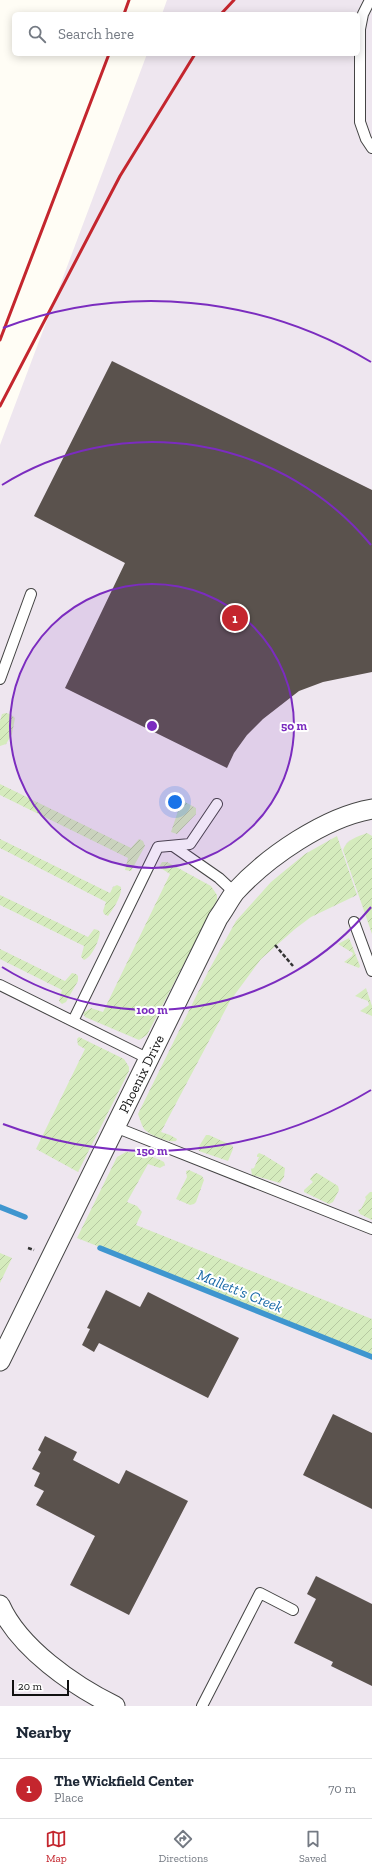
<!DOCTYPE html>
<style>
:root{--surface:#fff;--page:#f2f2f3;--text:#1f2937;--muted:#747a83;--line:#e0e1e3;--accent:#c4262e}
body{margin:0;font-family:"Zilla Slab",serif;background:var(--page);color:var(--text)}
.scale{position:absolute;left:12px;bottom:10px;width:57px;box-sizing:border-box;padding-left:4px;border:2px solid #111;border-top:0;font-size:11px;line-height:14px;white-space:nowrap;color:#111;-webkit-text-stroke:3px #fff;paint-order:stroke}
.you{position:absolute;left:175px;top:802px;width:14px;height:14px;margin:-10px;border:3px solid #fff;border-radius:50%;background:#1a73e8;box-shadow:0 0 0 6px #1a73e833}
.badge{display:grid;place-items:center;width:26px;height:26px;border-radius:50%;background:var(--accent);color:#fff;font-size:13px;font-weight:700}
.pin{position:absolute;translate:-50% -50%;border:2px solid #fff;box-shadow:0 1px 4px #0006}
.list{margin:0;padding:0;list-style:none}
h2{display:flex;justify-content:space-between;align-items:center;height:52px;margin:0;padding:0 16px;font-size:17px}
h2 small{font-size:13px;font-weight:400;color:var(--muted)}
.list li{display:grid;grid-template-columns:26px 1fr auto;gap:12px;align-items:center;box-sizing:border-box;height:60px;padding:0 16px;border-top:1px solid var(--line)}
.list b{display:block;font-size:15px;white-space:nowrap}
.list p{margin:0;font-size:13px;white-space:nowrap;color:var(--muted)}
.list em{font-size:13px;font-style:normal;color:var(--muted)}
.icon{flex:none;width:22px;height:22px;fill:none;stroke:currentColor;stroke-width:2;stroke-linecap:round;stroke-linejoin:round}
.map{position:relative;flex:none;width:372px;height:1706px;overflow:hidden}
.search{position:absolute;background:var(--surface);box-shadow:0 2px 10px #0003;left:12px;right:12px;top:12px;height:44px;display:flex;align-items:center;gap:10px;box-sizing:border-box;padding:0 14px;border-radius:6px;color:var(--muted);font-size:15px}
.sheet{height:112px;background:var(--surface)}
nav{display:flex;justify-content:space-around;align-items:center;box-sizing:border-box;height:56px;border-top:1px solid var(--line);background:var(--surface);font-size:11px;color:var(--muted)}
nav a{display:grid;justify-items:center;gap:2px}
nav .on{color:var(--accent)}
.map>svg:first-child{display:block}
</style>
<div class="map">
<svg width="372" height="1706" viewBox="0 0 372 1706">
<defs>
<pattern id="garden-furrows" width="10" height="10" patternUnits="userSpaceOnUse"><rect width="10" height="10" fill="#d5ebbd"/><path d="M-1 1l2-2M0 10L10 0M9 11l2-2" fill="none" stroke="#b6c8a1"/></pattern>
</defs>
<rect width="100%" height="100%" fill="#fffdf5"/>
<path fill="#eee6ef" d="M167,0H372V1706H0V445L147,54H358V14H162Z"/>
<path fill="url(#garden-furrows)" d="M6,713L10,714L15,718L12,734L6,744L0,746V721L2,714Z
M0,784L131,848L139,839L143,841L145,846L131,871L125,870L128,858L0,795Z
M185,802L196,808V814L177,834L171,832L178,811Z
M367,833L372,836V934L343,850C347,839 357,837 367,833Z
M337,836L357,895L311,917L295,929L261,959L230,1001L161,1132L170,1135L177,1139L176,1141C169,1143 149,1135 144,1129C141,1124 140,1119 138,1114L209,970L236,921L271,882L305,854Z
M0,839L110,893L113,887L117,885L121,887C122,896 113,909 108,916L104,914L103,911L106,902L0,848Z
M162,862H167L211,886L217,895V900L147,1035L139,1040L85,1017L83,1013L91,1008L103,1012L170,874L159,867Z
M0,895L88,937L94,929L98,930L100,932C99,941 92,957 84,960L81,957L84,946L0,905Z
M349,938L360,966L359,968L344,962L352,956L353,953L338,944Z
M0,949L65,981L72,973L76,974L78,976V981L66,1002L62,1004L59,1001L62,990L0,959Z
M366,988L372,1006V1016L360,1011L369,1005L368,1001L355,996Z
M79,1037L124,1059L129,1067V1071L78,1172L36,1149L85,1049L78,1045L77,1039Z
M206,1135H209L233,1146V1149L228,1161L199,1151L198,1148Z
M126,1152C138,1152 153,1156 164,1162L165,1165L160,1168L148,1164L127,1202L137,1206L142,1212L136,1225L372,1319V1355L77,1238L117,1157Z
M259,1153L264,1155L285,1168L284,1177L280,1183L252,1175L251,1169L254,1168L259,1157H257V1155Z
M189,1170L202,1176L204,1180L196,1202L194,1204L190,1205L176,1199L187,1177L186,1171Z
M317,1173L338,1186L339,1190L333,1202L329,1204L304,1192V1190L313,1182L310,1179L314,1174Z
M370,1192H372V1220L360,1214L358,1210L361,1209L366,1199L365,1197Z
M0,1253L12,1258L0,1283Z"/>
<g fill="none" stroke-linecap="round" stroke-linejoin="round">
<path stroke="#3f96cf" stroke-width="5.5" d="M0,1207L25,1217
M100,1248L372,1357"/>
</g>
<path fill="#5a524d" d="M112,361L372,490V672L323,682L299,691L263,719L247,735L234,753L227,768L65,688L125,563L34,516Z
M106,1290L140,1307L148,1292L239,1338L208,1398L99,1343L94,1352L82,1345L90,1329L87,1328Z
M333,1414L372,1433V1509L303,1475Z
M45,1436L77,1452L73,1460L119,1484L126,1470L188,1501L129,1615L70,1585L95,1536L36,1505L44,1491L34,1486L40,1473L32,1469L41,1452L38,1450Z
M316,1576L372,1604V1686L331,1666L333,1662L294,1643L316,1599L307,1594Z"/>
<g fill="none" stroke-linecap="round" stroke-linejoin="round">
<defs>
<path id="service" d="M370,0L363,14L360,29V122L366,139L372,148
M0,679L31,594
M173,846L219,878L235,893
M354,922L372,971
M0,985L149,1059
M73,1021L158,847L190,844L217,804
M115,1127L372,1229
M202,1706L260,1593L293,1610"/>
<g id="minor">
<path id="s1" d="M0,1361L218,918C224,910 229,900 235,892C267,857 325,817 372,809"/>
<path d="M0,1605C19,1648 74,1686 115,1706"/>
</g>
</defs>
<use href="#service" stroke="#444" stroke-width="12"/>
<use href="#minor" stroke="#444" stroke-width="21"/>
<path stroke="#333" stroke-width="2.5" stroke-dasharray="4 2" stroke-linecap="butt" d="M275,945L293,966
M28,1248L34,1250"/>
<use href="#service" stroke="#fff" stroke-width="10"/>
<use href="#minor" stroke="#fff" stroke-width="19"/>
<path stroke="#c4262e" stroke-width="3" d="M124,14L129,0
M221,14L234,0
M0,340L109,54
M0,406L120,176L195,54"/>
</g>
<circle cx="152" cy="726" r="142" fill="#7b2cbf" fill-opacity=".12"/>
<g fill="none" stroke="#7b2cbf" stroke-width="2">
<circle cx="152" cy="726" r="142"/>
<path d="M371 907A284 284 0 0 1 2 967M2 485A284 284 0 0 1 371 545"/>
<path d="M371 1090A425 425 0 0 1 3 1124M3 328A425 425 0 0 1 371 362"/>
</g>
<g text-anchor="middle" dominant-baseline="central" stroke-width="4" stroke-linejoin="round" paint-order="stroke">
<g font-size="14" fill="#111" stroke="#fff">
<text stroke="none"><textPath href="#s1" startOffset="320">Phoenix Drive</textPath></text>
</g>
<g font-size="15" font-style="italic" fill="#1768a6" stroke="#fff">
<text transform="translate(240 1291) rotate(22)">Mallett's Creek</text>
</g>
</g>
<circle cx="152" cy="726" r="6" fill="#7b2cbf" stroke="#fff" stroke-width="2"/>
<g font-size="12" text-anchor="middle" font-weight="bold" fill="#7b2cbf" stroke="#fff" stroke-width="4" stroke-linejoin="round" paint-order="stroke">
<text x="294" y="730">50 m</text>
<text x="152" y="1014">100 m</text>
<text x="152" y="1155">150 m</text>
</g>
</svg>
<div class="scale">20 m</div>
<div class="you"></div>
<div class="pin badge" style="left:235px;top:618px">1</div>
<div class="search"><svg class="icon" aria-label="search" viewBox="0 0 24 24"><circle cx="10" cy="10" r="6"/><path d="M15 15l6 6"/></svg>Search here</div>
</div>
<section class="sheet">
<h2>Nearby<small></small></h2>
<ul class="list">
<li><span class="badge">1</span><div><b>The Wickfield Center</b><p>Place</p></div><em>70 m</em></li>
</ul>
</section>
<nav>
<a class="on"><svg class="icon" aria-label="map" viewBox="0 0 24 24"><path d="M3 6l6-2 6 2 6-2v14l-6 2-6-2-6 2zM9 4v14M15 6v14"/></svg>Map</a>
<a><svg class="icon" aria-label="directions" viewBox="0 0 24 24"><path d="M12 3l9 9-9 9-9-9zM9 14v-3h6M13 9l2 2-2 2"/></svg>Directions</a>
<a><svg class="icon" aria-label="saved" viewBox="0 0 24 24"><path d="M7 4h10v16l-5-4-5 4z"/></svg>Saved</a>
</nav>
